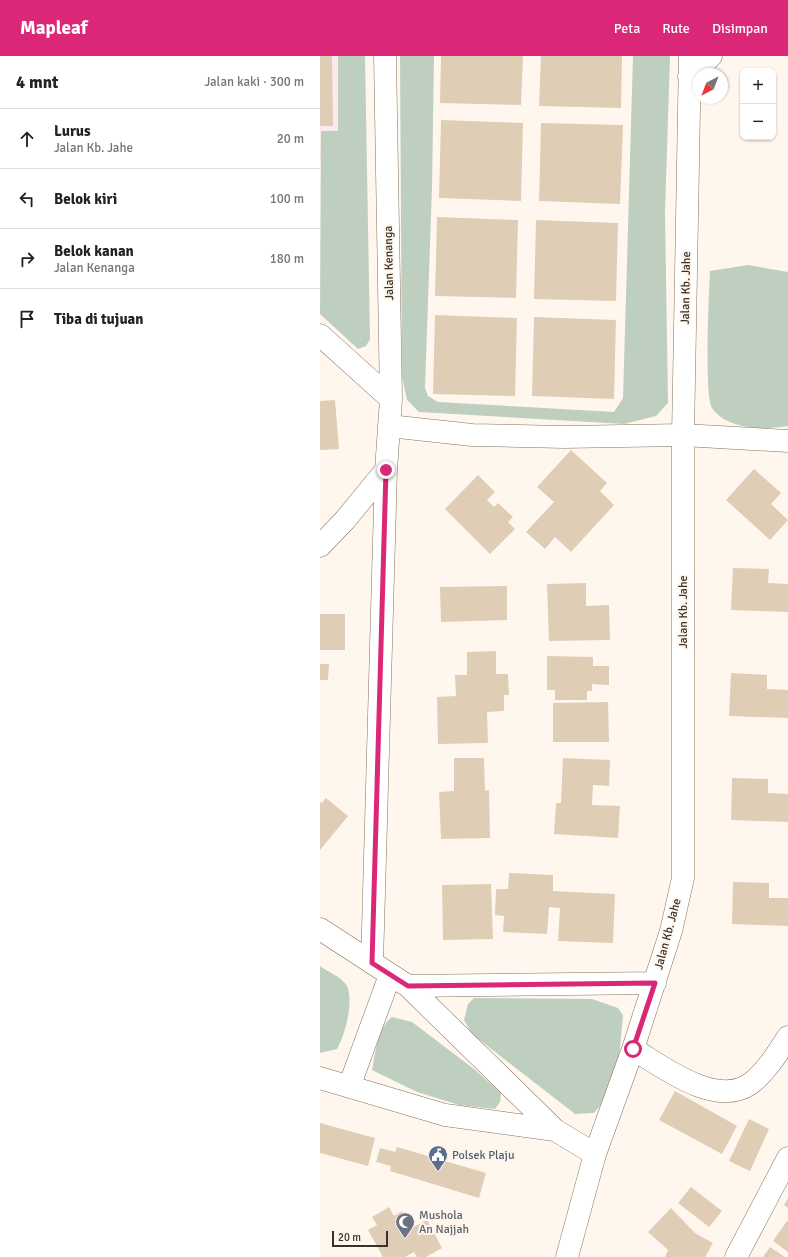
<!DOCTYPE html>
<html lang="id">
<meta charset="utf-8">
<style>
:root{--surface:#fff;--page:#f2f2f2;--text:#222;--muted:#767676;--line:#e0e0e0;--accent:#db2777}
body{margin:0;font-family:Signika,sans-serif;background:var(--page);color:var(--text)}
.controls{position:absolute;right:12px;top:12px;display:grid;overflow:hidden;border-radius:8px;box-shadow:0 1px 3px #0004}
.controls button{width:36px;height:36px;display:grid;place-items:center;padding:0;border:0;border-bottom:1px solid var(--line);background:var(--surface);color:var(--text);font:20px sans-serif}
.compass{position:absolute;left:372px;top:12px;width:36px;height:36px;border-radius:50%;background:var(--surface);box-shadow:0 1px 3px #0004;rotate:222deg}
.scale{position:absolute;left:12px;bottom:10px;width:56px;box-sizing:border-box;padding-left:4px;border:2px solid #3a3229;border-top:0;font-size:11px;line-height:14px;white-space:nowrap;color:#3a3229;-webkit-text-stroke:3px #fff7ee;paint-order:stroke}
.stop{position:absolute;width:12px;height:12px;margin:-9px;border:3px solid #db2777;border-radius:50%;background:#fff}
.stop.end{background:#db2777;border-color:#fff;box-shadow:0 1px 4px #0008}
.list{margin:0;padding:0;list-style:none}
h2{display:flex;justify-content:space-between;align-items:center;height:52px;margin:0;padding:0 16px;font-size:17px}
h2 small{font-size:13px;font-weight:400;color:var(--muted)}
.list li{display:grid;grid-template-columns:26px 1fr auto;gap:12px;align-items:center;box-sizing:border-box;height:60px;padding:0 16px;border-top:1px solid var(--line)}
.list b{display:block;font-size:15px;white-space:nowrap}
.list p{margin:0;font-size:13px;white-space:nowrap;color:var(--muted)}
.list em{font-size:13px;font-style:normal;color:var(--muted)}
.icon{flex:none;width:22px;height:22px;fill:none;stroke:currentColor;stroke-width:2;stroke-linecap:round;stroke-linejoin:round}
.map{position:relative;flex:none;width:468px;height:1201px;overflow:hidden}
header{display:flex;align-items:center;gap:24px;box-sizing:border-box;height:56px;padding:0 20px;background:var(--accent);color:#fff}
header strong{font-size:19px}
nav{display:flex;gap:22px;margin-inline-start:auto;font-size:14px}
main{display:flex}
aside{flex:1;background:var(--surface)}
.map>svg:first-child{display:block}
</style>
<header>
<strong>Mapleaf</strong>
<nav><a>Peta</a><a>Rute</a><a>Disimpan</a></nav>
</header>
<main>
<aside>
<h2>4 mnt<small>Jalan kaki · 300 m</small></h2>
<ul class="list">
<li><svg class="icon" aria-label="ahead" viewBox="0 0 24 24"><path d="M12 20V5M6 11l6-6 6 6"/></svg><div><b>Lurus</b><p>Jalan Kb. Jahe</p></div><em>20 m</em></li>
<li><svg class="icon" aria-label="left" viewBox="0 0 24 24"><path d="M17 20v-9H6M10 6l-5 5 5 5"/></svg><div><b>Belok kiri</b></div><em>100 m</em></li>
<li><svg class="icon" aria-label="right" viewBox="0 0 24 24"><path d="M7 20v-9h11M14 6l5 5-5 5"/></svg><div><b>Belok kanan</b><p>Jalan Kenanga</p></div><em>180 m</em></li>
<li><svg class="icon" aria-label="arrive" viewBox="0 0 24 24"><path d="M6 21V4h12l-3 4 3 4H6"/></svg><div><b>Tiba di tujuan</b></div></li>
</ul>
</aside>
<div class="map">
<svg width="468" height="1201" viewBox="0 0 468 1201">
<rect width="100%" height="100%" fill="#fff7ee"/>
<path fill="#fde8ed" d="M0,0H18V75L1,76L2,107H0Z"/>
<path fill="#becfc0" d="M18,0H45L50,283L46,290L38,293L0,258L1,75H18Z
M80,0H114L112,132L105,332L108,340L118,346L294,356L303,342L313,0H350L345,156L348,347L336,360L304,368L99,356L87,344L82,321Z
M428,209L468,216V370C444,374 407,374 392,352C384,339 389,236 390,215Z
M0,910C8,916 22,921 27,930C34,946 25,979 17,993L0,997Z
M154,942L272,943L298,952L303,959L299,1003L285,1044L274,1057L255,1058L152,978L144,964L148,948Z
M72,961L92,966L154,1013L181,1037L180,1046L175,1053L139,1049L97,1036L52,1014C56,997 56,973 72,961Z"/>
<path fill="#e0cdb6" d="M0,0H12L13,70H0Z
M121,0H203L201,49L120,47Z
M221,0H302L301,52L219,50Z
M121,64L203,67L201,145L119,142Z
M221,67L303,69L300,148L219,145Z
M117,161L198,164L196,242L115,240Z
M216,164L298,167L296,245L214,243Z
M115,259L197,262L195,340L113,338Z
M214,261L296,264L294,343L212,340Z
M15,344L19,393L0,394V345Z
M251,394L287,427L280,435L294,449L251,496L235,481L225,493L206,476L234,446L217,431Z
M434,413L461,437L451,448L468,464L450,484L406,444Z
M158,419L175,436L167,444L174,451L178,447L193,461L188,466L195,473L170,498L125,453Z
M413,512L449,513L448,527L468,528V556L411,554Z
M266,527V550L289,549L290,584L229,585L227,528Z
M187,530V564L121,566L120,531Z
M0,558H25V594H0Z
M176,595V618H188L189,639H184V655L167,656L168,687L118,688L117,641L136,640L135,619H147V596Z
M227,600L273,601V610H289V629L272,628V635H267V644H235V634H227Z
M0,608H9L8,624H0Z
M411,617L447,619V633L468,634V662L409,660Z
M288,646L289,686H233V647Z
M134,702H164L165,735L169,734L170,782L121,783L119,736L134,735Z
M243,702L290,704L289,730L273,729L272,749L300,750L298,782L234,778L236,747H241Z
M412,722L448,723V737L468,738V766L411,764Z
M6,742L28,760L0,794V746L2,747Z
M189,817L233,819V835L295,838L293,887L238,885L240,852L229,851L227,878L183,876L184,860L175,859L176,833H188Z
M413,826L449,827V842H468V870L412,868Z
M171,828L173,883L123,884L122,829Z
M355,1035L417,1070L402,1098L339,1064Z
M429,1063L449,1073L430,1115L409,1105Z
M0,1067L55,1082L48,1110L0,1097Z
M77,1091L166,1117L159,1142L70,1115L71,1110L56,1106L60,1092L75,1096Z
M371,1131L402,1155L389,1171L358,1147Z
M468,1142V1152L464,1149Z
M69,1151L74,1160L82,1155L91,1172L107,1164L122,1192L106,1201H97L94,1196L85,1201H63L48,1174L57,1169L52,1161Z
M351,1152L375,1177L393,1187L385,1201H345L348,1194L328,1176Z
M467,1165L468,1166V1196L453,1185Z
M450,1191L465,1201H443Z"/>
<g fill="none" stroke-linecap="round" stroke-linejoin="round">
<defs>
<path id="minor" d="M369,21L391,0
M0,279L71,343
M69,370L152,379L244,381L363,379L468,385
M0,490L25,464L66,414
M0,873L88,930L235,1074
M52,907L66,414L71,343L65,0
M88,930L335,927
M313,993C342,1010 395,1052 430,1028C446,1016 457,998 468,981
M0,1022L125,1059L235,1074L275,1098
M29,1031L70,919
M247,1201L275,1098L313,993L351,875L363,822V379L370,0
M416,1201L468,1102"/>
</defs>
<use href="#minor" stroke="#83725d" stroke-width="23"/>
<use href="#minor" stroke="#fff" stroke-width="22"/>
</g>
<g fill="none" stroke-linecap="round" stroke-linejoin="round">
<path stroke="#db2777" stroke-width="5" d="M66,414L52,907L88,930L335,927L313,993"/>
</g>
<defs>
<symbol id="civic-pin" viewBox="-11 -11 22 30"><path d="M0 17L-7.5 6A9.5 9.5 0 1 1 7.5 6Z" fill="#5c6f8a" stroke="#fff7ee"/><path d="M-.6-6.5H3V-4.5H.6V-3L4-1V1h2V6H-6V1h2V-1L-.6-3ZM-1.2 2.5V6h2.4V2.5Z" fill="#fff"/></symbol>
<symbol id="mosque-pin" viewBox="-11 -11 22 30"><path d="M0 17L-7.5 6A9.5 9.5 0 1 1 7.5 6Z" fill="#6b7280" stroke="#fff7ee"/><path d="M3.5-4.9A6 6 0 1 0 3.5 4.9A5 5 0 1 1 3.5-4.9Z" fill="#fff"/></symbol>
</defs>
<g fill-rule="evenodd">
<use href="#civic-pin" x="107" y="1088" width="22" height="30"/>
<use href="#mosque-pin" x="74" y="1155" width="22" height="30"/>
</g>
<g text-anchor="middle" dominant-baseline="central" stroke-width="4" stroke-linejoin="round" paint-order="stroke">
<g font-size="12" fill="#3a3229" stroke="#fff7ee">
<text transform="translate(69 207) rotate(-91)">Jalan Kenanga</text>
<text transform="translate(366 232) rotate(-89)">Jalan Kb. Jahe</text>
<text transform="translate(363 556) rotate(-90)">Jalan Kb. Jahe</text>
<text transform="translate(348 878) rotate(-75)">Jalan Kb. Jahe</text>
</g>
<g font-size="12" fill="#4e5e75" stroke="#fff7ee" text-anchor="start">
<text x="132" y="1099">Polsek Plaju</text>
</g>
<g font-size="12" fill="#5b616d" stroke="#fff7ee" text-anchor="start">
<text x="99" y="1159">Mushola<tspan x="99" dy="14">An Najjah</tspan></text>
</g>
</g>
</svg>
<div class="controls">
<button>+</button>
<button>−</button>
</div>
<svg class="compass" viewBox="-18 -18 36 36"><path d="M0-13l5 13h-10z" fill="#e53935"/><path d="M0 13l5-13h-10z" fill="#767676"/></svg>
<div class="scale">20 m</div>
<div class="stop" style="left:313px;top:993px"></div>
<div class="stop end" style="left:66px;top:414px"></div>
</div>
</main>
